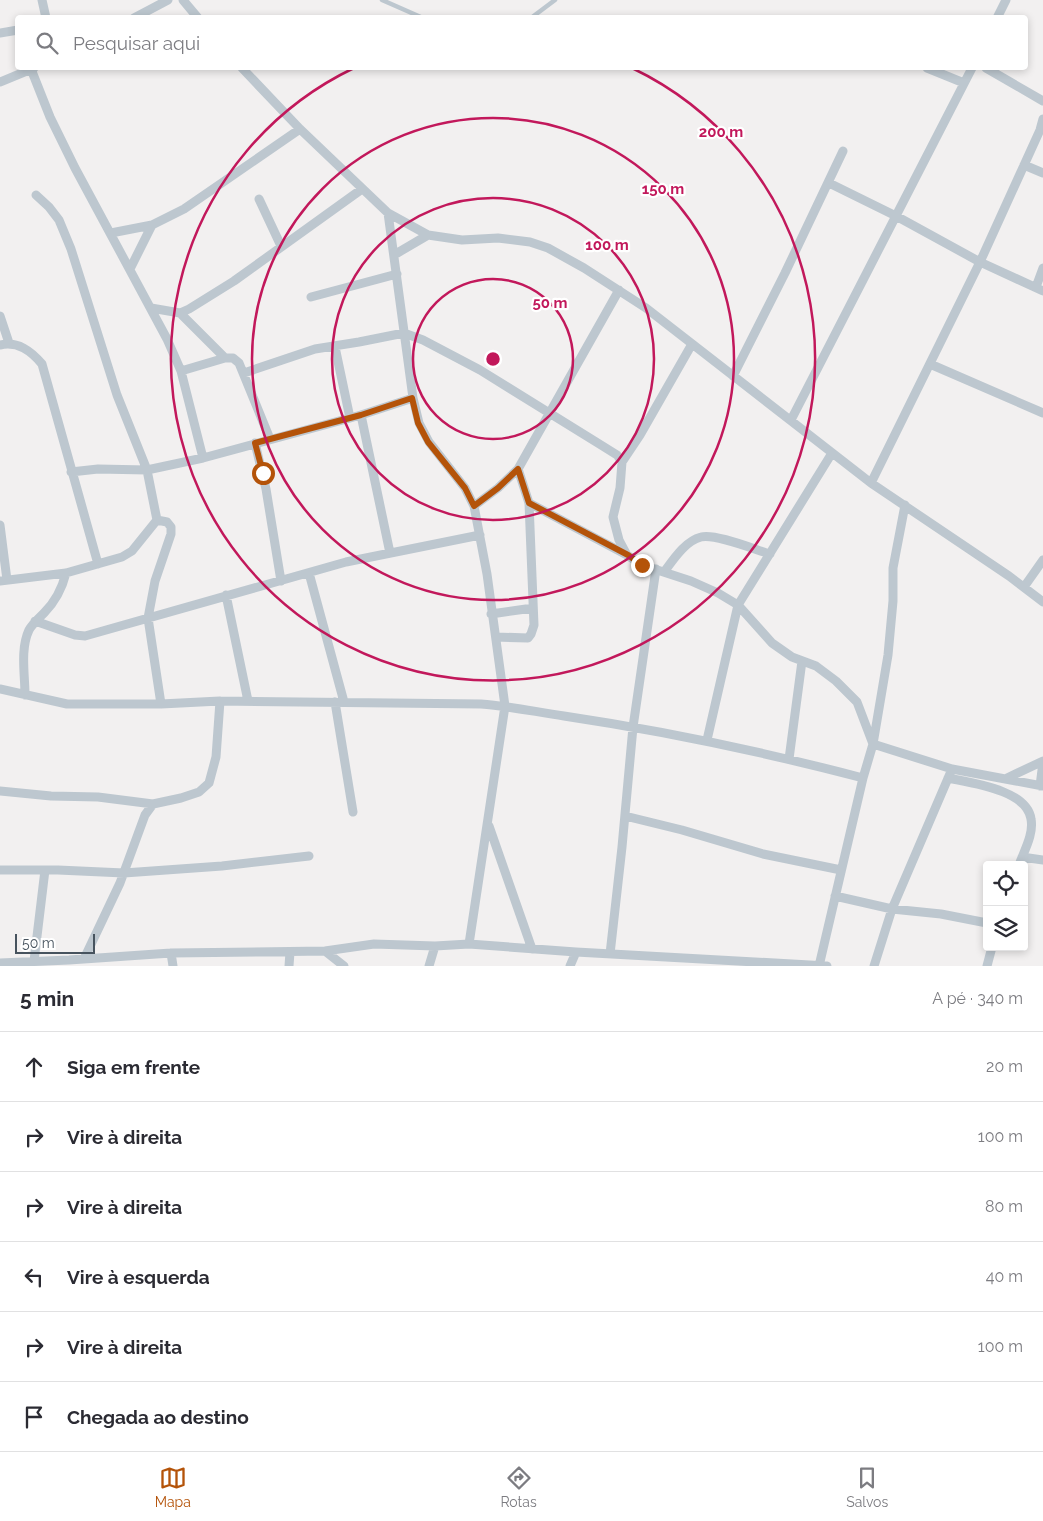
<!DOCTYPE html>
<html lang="pt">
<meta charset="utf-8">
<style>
:root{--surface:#fff;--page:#f2f2f3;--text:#2b2b33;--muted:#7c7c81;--line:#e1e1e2;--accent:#b45309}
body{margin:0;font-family:Raleway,sans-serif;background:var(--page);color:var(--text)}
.controls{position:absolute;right:15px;bottom:15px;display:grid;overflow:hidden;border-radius:5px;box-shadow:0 2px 8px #0003}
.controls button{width:45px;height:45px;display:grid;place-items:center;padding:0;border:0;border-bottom:1px solid var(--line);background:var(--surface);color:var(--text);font:25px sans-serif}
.scale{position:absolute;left:15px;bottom:12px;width:80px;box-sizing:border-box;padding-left:5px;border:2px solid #47535e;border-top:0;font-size:14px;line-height:18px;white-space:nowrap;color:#47535e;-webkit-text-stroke:4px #fff;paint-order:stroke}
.stop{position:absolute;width:15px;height:15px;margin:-11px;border:4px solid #b45309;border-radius:50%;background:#fff}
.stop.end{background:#b45309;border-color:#fff;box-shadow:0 1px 5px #0008}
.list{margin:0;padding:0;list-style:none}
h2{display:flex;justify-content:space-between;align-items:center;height:65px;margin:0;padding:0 20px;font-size:21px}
h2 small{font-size:16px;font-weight:400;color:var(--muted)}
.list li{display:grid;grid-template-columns:32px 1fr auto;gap:15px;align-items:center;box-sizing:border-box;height:70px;padding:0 20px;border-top:1px solid var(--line)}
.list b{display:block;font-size:19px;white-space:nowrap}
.list em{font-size:16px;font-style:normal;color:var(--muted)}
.icon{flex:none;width:28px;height:28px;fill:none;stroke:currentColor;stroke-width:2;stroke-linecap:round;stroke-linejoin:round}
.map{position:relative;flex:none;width:1043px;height:966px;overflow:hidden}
.search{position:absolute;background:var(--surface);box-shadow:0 2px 8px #0003;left:15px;right:15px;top:15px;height:55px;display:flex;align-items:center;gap:12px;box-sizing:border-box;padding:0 18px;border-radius:5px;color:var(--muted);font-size:19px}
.sheet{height:485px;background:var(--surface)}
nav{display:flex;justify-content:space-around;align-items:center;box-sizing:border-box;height:70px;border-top:1px solid var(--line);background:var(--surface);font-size:14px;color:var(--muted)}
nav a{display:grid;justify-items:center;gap:2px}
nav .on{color:var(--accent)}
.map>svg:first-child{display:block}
</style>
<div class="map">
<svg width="1043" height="966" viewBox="0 0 1043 966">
<rect width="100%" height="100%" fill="#f2f0f0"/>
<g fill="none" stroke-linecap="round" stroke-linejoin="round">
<path stroke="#bdc7cf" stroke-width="4.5" d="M382,0L423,18
M531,18L555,0"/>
<path stroke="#bdc7cf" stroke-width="9" d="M42,0L46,18
M183,0L198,18
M134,18L168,0
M997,18L1006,0
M0,33L18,30
M242,68L300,129L388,213L428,235L462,240L498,238L530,242L548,248L584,268L646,308L871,483L1009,576L1043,602
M927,68L964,83
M986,68L1043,101
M31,69L50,117L75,168L167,339L181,371L203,458
M0,82L34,68
M1024,165L1043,173
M829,183L896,216L980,262L1043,291
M259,199L281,246
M388,213L413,398L419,423L429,442L465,488L474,506L487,574L505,706L469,944
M111,233L152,225L184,209L300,129
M394,255L428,235
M130,269L152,225
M1036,287L1043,268
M311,297L397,274
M151,308L180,313L189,309L234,281L362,189
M180,313L225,358
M0,316L9,343
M692,344L640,435L622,462L620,488L613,517L619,540L627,555L642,565L691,581L718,593L738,605L772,643L792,657L816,666L836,681L857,702L873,744L952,769L1043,786
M0,345C18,341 31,351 42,364L98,564
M335,347L350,418
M930,364L1043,413
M181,371L225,358H233L239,363L270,439
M244,373L315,349L359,342L404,333L423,340L480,370L601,445L617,455L622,462
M733,376L785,273L843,151
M361,415L390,553
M791,420L972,68
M255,443L266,489L281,581
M71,472L98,469L147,470L203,458L361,415L413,398
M871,483L980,262L1040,130L1043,119
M529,503L627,555
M474,506L498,488L518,469L619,290
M157,520L167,522L171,527V534L155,581L148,618L161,704
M0,525L7,580
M664,572C673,560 685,541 701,537C715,533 756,550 770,554
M309,573L344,702
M0,581L66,573L122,557L132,551L157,520L147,470L117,395L71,249L59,220L49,207L36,195
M1024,587L1043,560
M226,595L248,701
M491,614L533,608
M35,621L75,635L85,636L346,562L480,535
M496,637L528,638L531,634L534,625L529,503L518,469
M0,689L67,704H161L220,701L481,704C509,706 536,712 564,716C665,731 764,752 863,778
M25,695C25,675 20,649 29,630C33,623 39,618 44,613C56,601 62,589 66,573
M335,702L353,812
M707,740L738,605L832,453
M789,759L802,661
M948,778C972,783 1027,790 1031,819C1034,834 1024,851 1019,865
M1005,779L1043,761
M1040,786L1043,762
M0,791L51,796L98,797L153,804L181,798L199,792L209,783L216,757L220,701
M625,816L682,830L763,854L841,870
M489,826L532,949
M1022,857L1043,860
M0,870H58L124,873L222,866L309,856
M835,896L892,909L941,914L987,923
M325,951L344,966
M171,953L173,966
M610,954L622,847L633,727L656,569
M84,959L120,883L145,815L153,804
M34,961L45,870
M0,963L69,960L171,953L325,951L374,944L435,946L469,944L576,952L827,966
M289,966L290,952
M429,966L435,946
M570,966L576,952
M819,966L863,778L873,744L888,655L893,601V568L905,505
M874,966L892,909L952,769
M987,966L992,947"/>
</g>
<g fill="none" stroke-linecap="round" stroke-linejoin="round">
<path stroke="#b45309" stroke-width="6" d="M263,473L255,443L361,415L412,398L418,423L428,442L465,488L474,506L498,488L518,469L529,503L628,555L642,565"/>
</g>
<g fill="none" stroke="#c2185b" stroke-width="2.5">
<circle cx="493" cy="359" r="80"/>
<circle cx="493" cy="359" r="161"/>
<circle cx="493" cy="359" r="241"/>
<path d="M632 68A322 322 0 1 1 354 68"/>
</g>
<circle cx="493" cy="359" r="8" fill="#c2185b" stroke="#fff" stroke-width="2.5"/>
<g font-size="15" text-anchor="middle" font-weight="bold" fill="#c2185b" stroke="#fff" stroke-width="4.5" stroke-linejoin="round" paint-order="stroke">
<text x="721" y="137">200 m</text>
<text x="663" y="194">150 m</text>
<text x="607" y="250">100 m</text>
<text x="550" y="308">50 m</text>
</g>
</svg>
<div class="controls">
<button><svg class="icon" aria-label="locate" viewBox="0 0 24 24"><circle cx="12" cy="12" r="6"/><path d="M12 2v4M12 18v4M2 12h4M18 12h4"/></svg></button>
<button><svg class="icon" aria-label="layers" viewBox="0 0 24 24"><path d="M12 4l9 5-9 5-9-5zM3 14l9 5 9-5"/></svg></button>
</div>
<div class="scale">50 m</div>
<div class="stop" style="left:263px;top:473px"></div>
<div class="stop end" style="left:642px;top:565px"></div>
<div class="search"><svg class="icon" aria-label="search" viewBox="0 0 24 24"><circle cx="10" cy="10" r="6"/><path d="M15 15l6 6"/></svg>Pesquisar aqui</div>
</div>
<section class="sheet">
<h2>5 min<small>A pé · 340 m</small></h2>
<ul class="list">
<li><svg class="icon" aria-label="ahead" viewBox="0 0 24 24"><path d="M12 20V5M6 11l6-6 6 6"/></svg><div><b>Siga em frente</b></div><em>20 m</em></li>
<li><svg class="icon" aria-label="right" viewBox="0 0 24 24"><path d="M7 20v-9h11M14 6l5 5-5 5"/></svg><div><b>Vire à direita</b></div><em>100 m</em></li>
<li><svg class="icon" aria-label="right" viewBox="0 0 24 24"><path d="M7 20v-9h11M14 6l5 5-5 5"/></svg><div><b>Vire à direita</b></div><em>80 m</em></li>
<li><svg class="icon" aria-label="left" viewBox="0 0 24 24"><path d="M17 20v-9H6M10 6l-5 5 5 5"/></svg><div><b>Vire à esquerda</b></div><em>40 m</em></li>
<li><svg class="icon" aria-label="right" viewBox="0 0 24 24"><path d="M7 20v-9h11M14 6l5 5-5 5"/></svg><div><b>Vire à direita</b></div><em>100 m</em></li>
<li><svg class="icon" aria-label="arrive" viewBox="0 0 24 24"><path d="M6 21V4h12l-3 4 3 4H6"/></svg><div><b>Chegada ao destino</b></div></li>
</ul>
</section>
<nav>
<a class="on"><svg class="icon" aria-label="map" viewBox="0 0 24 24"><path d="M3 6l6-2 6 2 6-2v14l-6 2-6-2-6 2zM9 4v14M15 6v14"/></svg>Mapa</a>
<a><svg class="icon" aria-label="directions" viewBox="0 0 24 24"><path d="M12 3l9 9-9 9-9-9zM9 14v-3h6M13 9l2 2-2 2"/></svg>Rotas</a>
<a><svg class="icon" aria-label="saved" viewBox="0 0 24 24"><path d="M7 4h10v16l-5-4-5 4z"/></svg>Salvos</a>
</nav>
